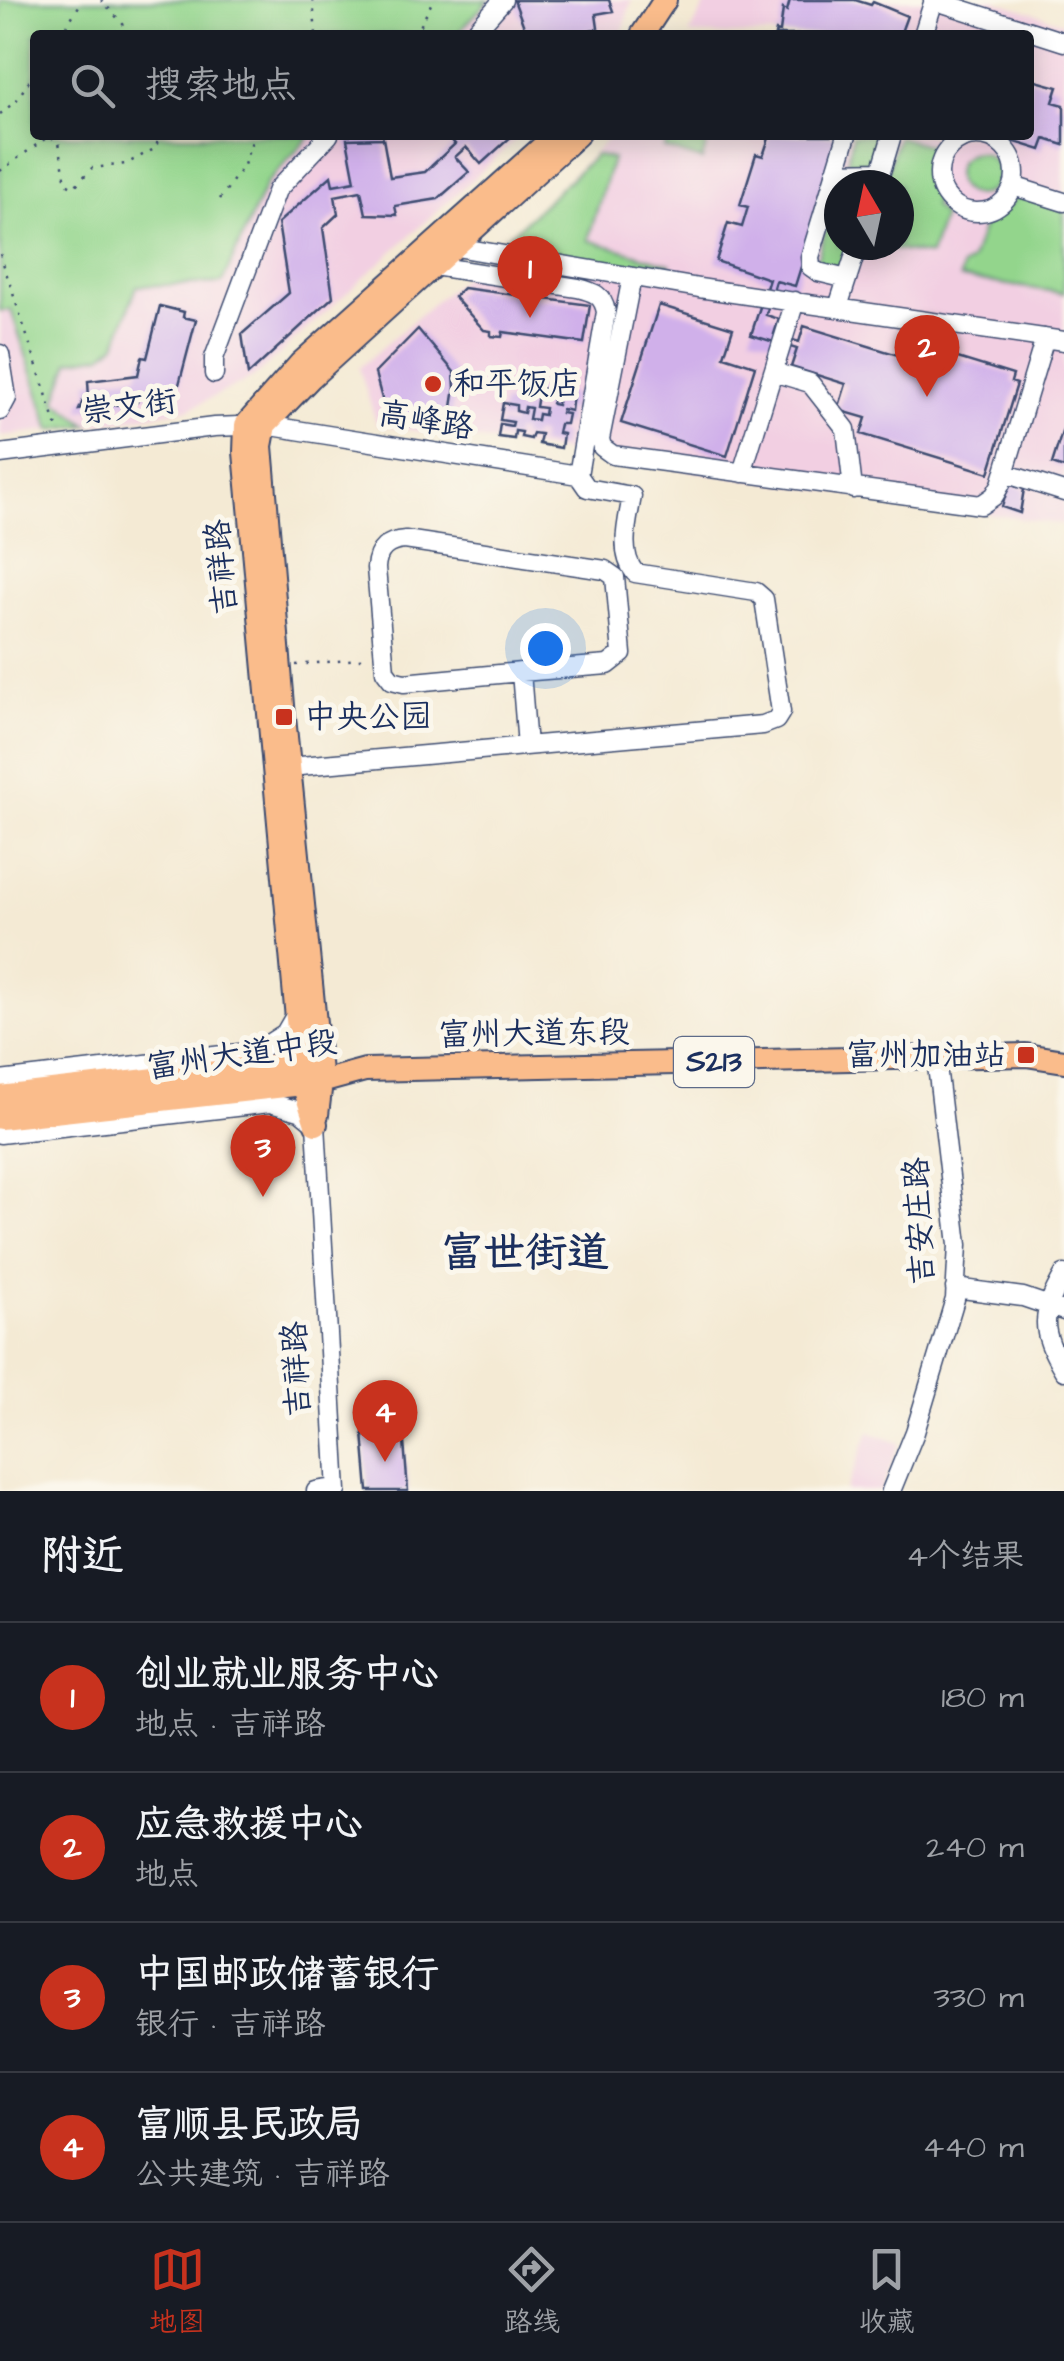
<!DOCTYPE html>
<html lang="zh">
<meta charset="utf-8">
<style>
:root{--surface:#171b24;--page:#242831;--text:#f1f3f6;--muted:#9ea1a6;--line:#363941;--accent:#c8321e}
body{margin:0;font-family:"Architects Daughter","LXGW WenKai TC",sans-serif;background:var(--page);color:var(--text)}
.compass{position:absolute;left:824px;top:170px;width:90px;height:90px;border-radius:50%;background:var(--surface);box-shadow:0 5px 25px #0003;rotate:351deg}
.you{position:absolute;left:545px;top:648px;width:35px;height:35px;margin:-25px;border:8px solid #fff;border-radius:50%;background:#1a73e8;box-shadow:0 0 0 15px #1a73e833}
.badge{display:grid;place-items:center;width:65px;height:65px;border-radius:50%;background:var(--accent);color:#fff;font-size:32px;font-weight:700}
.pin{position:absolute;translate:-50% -82px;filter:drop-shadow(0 2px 5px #0008)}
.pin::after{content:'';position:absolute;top:52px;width:35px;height:30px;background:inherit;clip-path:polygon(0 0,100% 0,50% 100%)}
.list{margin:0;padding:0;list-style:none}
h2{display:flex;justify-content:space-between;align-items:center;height:130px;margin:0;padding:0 40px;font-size:42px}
h2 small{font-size:32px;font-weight:400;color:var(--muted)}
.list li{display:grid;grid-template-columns:65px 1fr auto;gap:30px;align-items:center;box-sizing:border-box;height:150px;padding:0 40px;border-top:2px solid var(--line)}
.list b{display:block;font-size:38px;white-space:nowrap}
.list p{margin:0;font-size:32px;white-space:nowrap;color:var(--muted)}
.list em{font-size:32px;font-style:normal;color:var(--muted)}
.icon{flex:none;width:55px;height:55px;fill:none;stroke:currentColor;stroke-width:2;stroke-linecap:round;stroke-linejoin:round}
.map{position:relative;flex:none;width:1064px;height:1491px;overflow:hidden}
.search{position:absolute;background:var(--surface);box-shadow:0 5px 25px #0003;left:30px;right:30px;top:30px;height:110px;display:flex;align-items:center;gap:25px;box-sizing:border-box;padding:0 35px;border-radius:10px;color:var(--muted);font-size:38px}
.sheet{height:730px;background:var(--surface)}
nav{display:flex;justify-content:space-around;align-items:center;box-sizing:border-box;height:140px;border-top:2px solid var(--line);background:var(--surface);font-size:28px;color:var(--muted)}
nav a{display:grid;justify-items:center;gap:5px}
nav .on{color:var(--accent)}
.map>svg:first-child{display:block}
</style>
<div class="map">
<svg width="1064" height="1491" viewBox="0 0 1064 1491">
<rect width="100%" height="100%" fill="#fbf7ec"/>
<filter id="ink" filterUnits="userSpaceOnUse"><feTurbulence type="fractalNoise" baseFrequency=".01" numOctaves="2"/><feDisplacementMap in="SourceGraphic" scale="20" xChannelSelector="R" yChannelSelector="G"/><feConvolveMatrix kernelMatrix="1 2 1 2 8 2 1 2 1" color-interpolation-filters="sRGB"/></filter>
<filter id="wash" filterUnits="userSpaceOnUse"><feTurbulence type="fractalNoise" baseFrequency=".0048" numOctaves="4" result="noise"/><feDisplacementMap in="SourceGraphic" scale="40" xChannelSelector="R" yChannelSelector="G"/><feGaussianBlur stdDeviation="2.25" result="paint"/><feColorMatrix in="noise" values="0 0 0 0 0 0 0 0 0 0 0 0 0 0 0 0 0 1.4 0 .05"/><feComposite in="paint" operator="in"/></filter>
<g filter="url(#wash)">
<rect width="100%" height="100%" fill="#f4ead4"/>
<path fill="#f2cfe2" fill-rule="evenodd" d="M489,0H631L624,28L618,35H456Z
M708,0H993L1064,23V525L377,425L359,368L502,243L612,135H1029V35H689ZM839,185H899V245H839Z
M311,135H521L254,377L189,409L88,425L56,401L70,361L102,355L116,344L137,286L222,282L266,184Z
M11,310L51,430L0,436V311Z
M869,1432L900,1443L881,1491H846Z"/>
<path fill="#93d58c" stroke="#578275" stroke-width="2.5" d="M0,0H489L456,35H35V135H311L266,184L222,283L137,286L116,344L102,355L70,361L56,401L88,425L51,430L11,310L0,311Z
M668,135H709L702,160L664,148Z
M853,135H884L875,162L847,164Z
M898,137L938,148L932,168L937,195L933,206L943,216L930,255L866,245H899V185H883Z
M956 174a21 21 0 1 1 42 0a21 21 0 1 1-42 0Z
M595,155L612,159L588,240L670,264L667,276L503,248L502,243Z
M869,179L870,185H839V245H851L843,269L840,271L816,263L839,183Z
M1018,195L1064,210V293L960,278L962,267L971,261L985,220L1006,209Z"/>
<g id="blocks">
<path fill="#d0b0ea" d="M514,0H609L613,11L596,14L598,28L571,35H527Z
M790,0H855L871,5L873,2L907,16L900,35H775L776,31L780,32L783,9L787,11Z
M1029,79L1058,87L1053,102L1064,105V145L1045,139L1041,150L996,136L1029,135Z
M447,135H513L481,164L466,147L455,157L469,172L438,199L395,206L397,215L366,214L361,191L335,196L338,214L323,228L333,297L248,375L242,334L289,293L278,223L331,176L333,185L355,181L347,139L383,138L390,177L425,172L455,144Z
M770,135H842L795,286L776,281L766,315L779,319L774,334L799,342L804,326L901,356L907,338L926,344L925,348L1013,375L1011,382L1017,384L989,473L861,434L866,418L838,410L846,384L791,367L797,349L751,335L769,279L716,261L728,223L742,227L748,207L740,205L756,154L763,156Z
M463,288L590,305L584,343L503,332L502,337L491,336V331L484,330L454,297Z
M659,305L733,328L724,356L755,366L727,456L621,423Z
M160,306L184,312L183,317L196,320L176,396L141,394L137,397V402L79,410L84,398H89L88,381L138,375L142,357L147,358Z
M418,329L454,372L455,388L448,433L388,421L375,373Z
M539,388L554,390L552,404L557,405L559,391L573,394L571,411L562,409L561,413L568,414L566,424H560L558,433L563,434L561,448L539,444L541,434L533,433L531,439L521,437L522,432L515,431L514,439L498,437L500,424L512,426L513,422L500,420L503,403L516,405V411L524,413L525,407L531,408L529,419L537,420L538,414L544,415L545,408L536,407Z
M1063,429H1064V468L1052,464Z
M1009,484L1024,489L1020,513L1002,507Z
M403,1430L408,1491H368L363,1433Z"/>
</g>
</g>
<g filter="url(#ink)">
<use href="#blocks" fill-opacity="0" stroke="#3c4b70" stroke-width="2.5"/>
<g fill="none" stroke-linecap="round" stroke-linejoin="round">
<defs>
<path id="minor" d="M933,0L1064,42
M472,35L503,0
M923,35L934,0
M847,135L810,257L811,267L818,272L847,279
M939 174a38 38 0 1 1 76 0a38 38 0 1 1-76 0Z
M835,172L881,171
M877,185L892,135
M1013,186L1064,202
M456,247L699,288L1064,341
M632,277L600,439L602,447L613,455L981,505L994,496L1001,484L1045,338
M838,307L858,245
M0,354L7,398L0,411
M773,372L810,383L846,429L853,489
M214,374V358L277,190L329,135
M0,454L214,427L265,425L578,475
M742,473L795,301
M1004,473L1064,492
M521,672L404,683L392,680L385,671L376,568C377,549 388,541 405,540L605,570L615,577L622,654L608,665L521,672L527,746
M289,767L763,725L776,720L781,712L764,599L756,592L635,573C618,552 628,520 632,496L587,488L578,475L606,312C603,295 594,292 578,288L434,266
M0,1081L257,1051L285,1033L296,1014
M0,1134L270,1103L300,1111L316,1124L337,1491
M1064,1274C1041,1314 1039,1330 1064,1371
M955,1288L1023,1297L1064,1311
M316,1491L336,1488
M891,1491L915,1432L955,1299L958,1245L936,1057"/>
<path id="major" d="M642,35L665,0
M0,1097L312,1061
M317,1115L321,1082L284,717L261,446L265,425L311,377L577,135
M0,1118L321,1082L365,1070L1026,1055L1064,1061
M316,1124L303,1084L245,452L246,425L300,364L556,135"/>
</defs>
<use href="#minor" stroke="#3c4b70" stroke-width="21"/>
<use href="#major" stroke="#3c4b70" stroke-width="26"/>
<path stroke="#3c4b70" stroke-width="2.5" stroke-dasharray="2.5 8" stroke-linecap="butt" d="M101,0L133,35
M313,0L316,35
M60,35L83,0
M416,35L433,0
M0,114L16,101L35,72
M0,171L49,136L59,142L66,183L74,187L92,168L126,164L156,148L159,135
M220,199L244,165L254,135
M0,254L58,430
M296,665L368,658"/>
<use href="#minor" stroke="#fff" stroke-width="18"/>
<use href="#major" stroke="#fabc8b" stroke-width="22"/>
</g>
</g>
<g fill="#c8321e" stroke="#fbf7ec" stroke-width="4">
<circle cx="433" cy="384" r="10"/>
<rect x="274" y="707" width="20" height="20" rx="5"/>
<rect x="1016" y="1045" width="20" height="20" rx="5"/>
</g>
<g text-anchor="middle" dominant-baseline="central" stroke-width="10" stroke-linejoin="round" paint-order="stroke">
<rect fill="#fbf7ec" stroke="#5e6b89" stroke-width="2.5" x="674" y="1037" width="80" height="50" rx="8"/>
<g font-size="30" font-weight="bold" fill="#1b2f5e">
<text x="714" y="1062">S213</text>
</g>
<g font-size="32" fill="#1b2f5e" stroke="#fbf7ec" text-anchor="start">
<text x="453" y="384">和平饭店</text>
<text x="304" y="717">中央公园</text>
<text x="1006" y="1055" text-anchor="end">富州加油站</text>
</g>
<g font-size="32" fill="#1b2f5e" stroke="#fbf7ec">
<text transform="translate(129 407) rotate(-7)">崇文街</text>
<text transform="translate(426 421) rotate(9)">高峰路</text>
<text transform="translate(222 567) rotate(-95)">吉祥路</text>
<text transform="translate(534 1034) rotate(-1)">富州大道东段</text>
<text transform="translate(242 1055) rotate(-8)">富州大道中段</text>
<text transform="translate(920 1221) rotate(-93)">吉安庄路</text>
<text transform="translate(297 1369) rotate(-93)">吉祥路</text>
</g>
<g font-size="42" font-weight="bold" fill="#1b2f5e" stroke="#fbf7ec">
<text x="525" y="1254">富世街道</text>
</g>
</g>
</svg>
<svg class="compass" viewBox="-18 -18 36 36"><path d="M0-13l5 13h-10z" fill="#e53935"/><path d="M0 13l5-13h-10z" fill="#9ea1a6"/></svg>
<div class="you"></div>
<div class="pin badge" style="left:530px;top:318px">1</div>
<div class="pin badge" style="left:927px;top:397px">2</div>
<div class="pin badge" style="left:263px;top:1197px">3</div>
<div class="pin badge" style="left:385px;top:1462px">4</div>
<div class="search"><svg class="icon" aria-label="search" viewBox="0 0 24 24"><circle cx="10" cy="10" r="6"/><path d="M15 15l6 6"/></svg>搜索地点</div>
</div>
<section class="sheet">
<h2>附近<small>4个结果</small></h2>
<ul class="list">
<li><span class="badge">1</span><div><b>创业就业服务中心</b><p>地点 · 吉祥路</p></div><em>180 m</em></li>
<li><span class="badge">2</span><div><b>应急救援中心</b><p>地点</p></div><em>240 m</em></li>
<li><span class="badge">3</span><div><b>中国邮政储蓄银行</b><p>银行 · 吉祥路</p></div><em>330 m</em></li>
<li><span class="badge">4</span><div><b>富顺县民政局</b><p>公共建筑 · 吉祥路</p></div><em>440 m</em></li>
</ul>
</section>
<nav>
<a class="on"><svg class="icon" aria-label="map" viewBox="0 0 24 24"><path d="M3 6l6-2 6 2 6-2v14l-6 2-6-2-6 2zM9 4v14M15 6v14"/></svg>地图</a>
<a><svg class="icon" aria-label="directions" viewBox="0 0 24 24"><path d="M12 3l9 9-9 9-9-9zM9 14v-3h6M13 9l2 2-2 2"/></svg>路线</a>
<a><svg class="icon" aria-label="saved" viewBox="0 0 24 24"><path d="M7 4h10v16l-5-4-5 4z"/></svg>收藏</a>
</nav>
